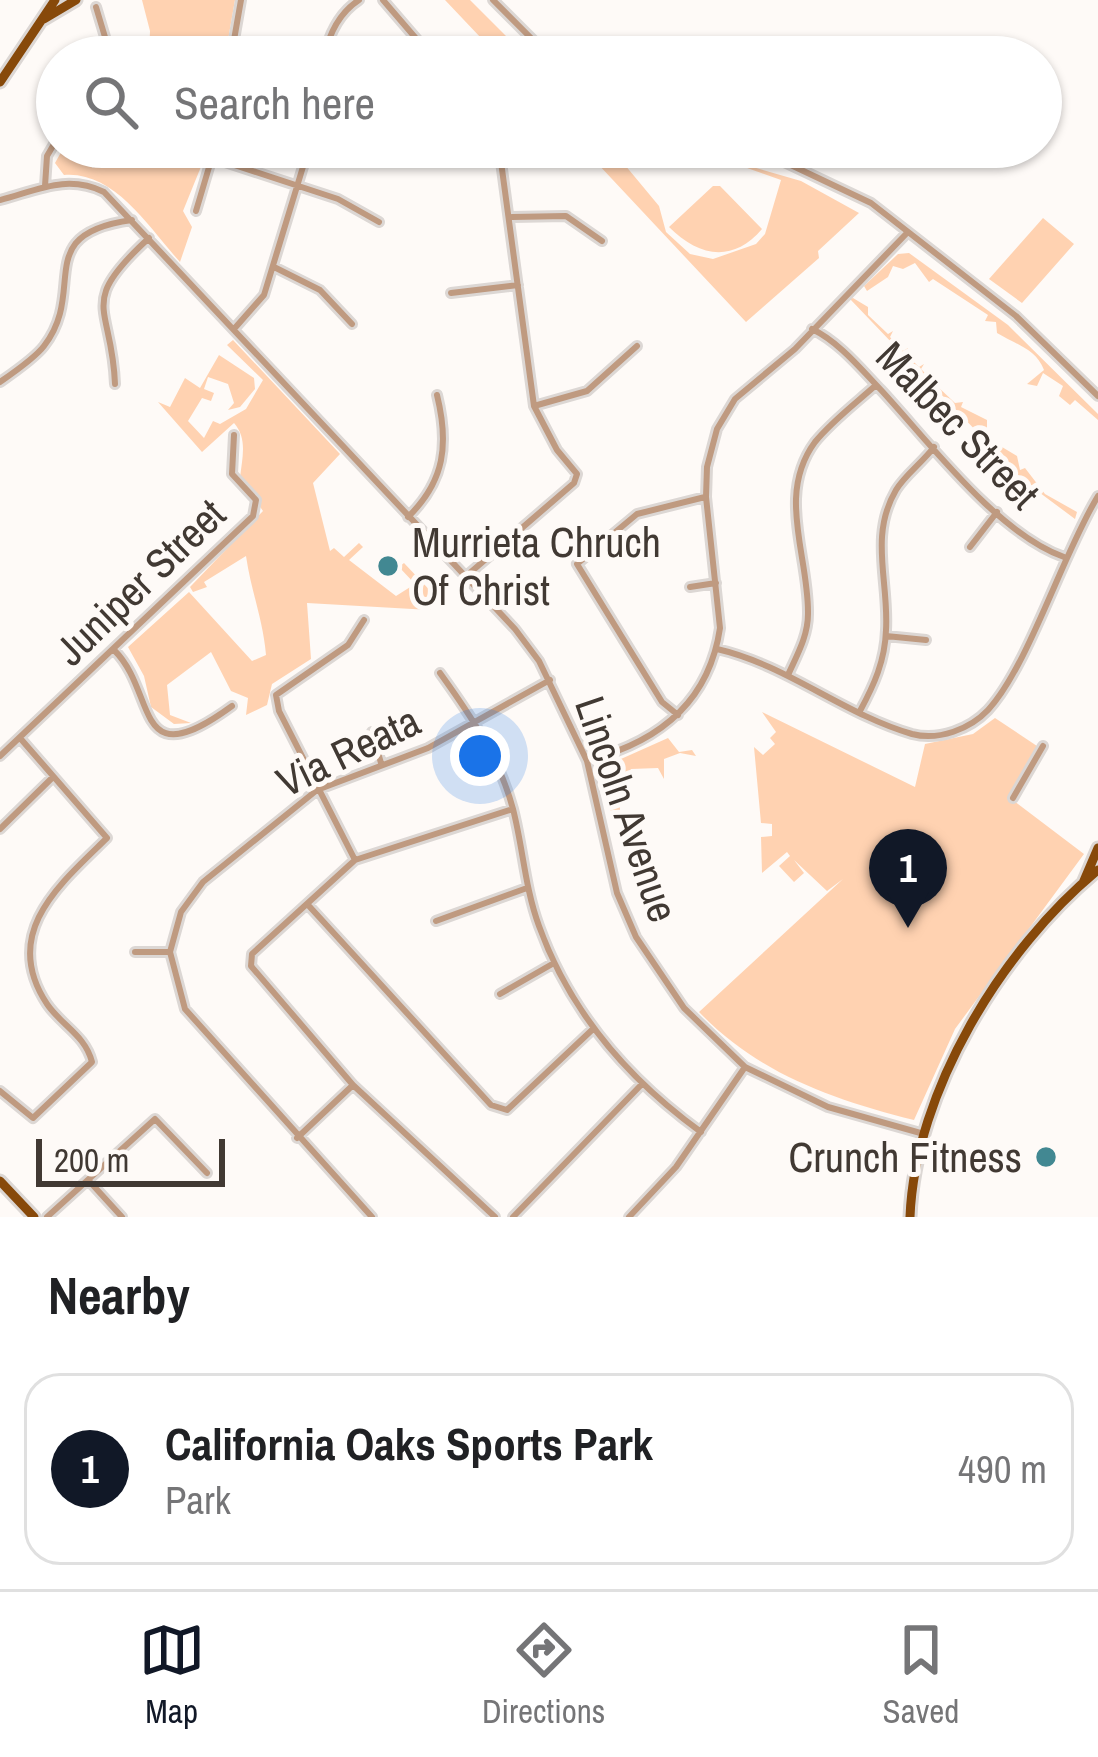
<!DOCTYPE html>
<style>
:root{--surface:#fff;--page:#f2f2f2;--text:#202124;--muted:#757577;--line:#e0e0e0;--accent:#111827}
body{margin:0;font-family:"Archivo Narrow",sans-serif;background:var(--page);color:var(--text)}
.scale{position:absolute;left:36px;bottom:30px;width:189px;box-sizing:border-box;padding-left:12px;border:6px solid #413933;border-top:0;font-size:33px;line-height:42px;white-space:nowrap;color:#413933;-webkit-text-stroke:9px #fefaf7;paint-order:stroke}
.you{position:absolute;left:480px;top:756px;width:42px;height:42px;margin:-30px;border:9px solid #fff;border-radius:50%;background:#1a73e8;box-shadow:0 0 0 18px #1a73e833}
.badge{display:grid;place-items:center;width:78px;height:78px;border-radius:50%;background:var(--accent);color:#fff;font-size:39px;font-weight:700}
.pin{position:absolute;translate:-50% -99px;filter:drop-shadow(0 3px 6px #0008)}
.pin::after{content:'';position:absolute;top:63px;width:42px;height:36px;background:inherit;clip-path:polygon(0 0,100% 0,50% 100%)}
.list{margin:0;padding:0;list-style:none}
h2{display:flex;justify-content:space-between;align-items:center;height:156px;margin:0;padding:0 48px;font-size:51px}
h2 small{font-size:39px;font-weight:400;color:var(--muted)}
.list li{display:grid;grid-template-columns:78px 1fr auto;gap:36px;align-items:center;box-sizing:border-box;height:192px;margin:0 24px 24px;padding:0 24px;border:3px solid var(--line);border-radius:36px}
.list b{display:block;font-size:45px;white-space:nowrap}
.list p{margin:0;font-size:39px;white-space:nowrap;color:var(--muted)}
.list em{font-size:39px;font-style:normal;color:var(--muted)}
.icon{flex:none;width:66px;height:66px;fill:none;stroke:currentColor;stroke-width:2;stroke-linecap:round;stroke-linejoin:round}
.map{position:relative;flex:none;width:1098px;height:1217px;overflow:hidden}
.search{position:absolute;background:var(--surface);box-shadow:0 3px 9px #0004;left:36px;right:36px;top:36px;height:132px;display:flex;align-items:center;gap:30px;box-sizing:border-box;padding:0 42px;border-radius:66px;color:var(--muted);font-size:45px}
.sheet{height:372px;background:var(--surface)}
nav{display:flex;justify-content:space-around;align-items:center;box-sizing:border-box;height:168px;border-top:3px solid var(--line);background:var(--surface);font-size:33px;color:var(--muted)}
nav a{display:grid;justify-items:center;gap:6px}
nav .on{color:var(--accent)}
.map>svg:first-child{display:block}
</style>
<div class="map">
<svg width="1098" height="1217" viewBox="0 0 1098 1217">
<rect width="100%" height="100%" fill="#fefaf7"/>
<path fill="#ffd2b1" d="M142,0H235L225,57H149L150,31Z
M445,0H470L527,57H499Z
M64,147L93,168L106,147H209L183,211L192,227L180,262C149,228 115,171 64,175L55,163Z
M582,147H610L659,206L666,232L690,254L713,259L756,244L765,234L781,180L705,153L801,181L859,213L818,251L819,258L746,322Z
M713,186H720L762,229C732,264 698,256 669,227Z
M1043,218L1074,244L1022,303L989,279Z
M909,253L1008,325L1098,414V420L1075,400L1070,405L1059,396L1063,386L1043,373L1037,386L1027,384L1044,370C1036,349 1017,345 997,333L996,322L985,321L988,315L933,279L929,282L915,263L903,269L893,266L888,277L867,291L864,286L898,254Z
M853,298L868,307V315L888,334L893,331L890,337L903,351L908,348L905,353L919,367L924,364L921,369L935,383L939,380L936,385L955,403L963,402L961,407L987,420V438L1017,456L1020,470L1025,468L1045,494L1077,512L1075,519L1024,481L850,299Z
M233,340L340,454L313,483L330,551L334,548L344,557L359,543L363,547L349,560L396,596L415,584L399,567L404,563L439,600L430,610L307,603L311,659L272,684L267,705L246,715L248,698L231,691L211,652L167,685L170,715L191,723L174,724L151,707L144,676L128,647L189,592L252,661L266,655C263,619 251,591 246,556L204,582L207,587L193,592L190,587L263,511L240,478C242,458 248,439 234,423L202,452L158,402L170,407L185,378L200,388L219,355L254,378L255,389L240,407L228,410L234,403L228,384L208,377L204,389L214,393L211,401L202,398L188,421L204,438L213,421L220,424L246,409L263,380L227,345Z
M762,712L915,787L925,744L973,734L995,718L1043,750L1014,801L1084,854L955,1029L914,1120C832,1099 759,1074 699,1012L843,879L827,891L794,860L804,873L794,882L779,866L790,856L787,852L762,873L761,837L772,836V824L761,823L754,747L763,755L775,744L770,738L776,732Z
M668,738L679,752L692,750L696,756L680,753L664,759V779L658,768L631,769L630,775H619L620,810H631V815L612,816L600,773L603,767Z"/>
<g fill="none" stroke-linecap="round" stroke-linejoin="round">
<defs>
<path id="minor" d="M383,0L432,57
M493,0L550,57
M96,7L105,37L103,57
M231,57L241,0
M324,57C329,34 339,13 359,0
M737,147L776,158L871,203L1016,316L1098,396
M448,157L474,147
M213,158L338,199L379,222
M45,186L47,156L57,139
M0,200C38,190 67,174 104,192L515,629L539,661L587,761L617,893L636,937L684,1008L745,1067L828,1107L924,1134
M196,211L215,147
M512,217L566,216L602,241
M274,267L320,290L352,324
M451,293L518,285
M234,329L264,295L309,147
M812,329C839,342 860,368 881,390C930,443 997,533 1064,557
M0,382C13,373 35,358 44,346C88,289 30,234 132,220
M115,384C112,304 76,305 149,238
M534,406L587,391L637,346
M408,517C445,481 449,444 437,395
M970,547L997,512
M464,578L574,483L577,474L557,450L534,406L499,147
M690,587L716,583
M886,636L926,640
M717,649C787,665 843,714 912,734C939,741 970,729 988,710C1028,667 1063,553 1098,496
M114,650C158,693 132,779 232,706
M440,673C471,716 499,757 513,809C523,848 525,888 539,926C570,1012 628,1079 701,1132
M788,675C797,655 808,636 808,614C809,556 776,495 815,442C832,421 856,403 876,385
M860,711C874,685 885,661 886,630C889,581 869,536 896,490C905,475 923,462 934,447
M678,715L662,702L577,564L637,514L705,497
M372,732L381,763
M0,756L253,516L256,500L232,474L234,435
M589,760C658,742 709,702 720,628L706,497L707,467L717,429L735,399L795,349L906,234
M1013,798L1043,746
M0,829L53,777
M355,860L279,711L276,695L348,645L364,620
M309,906L491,1105L507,1110L593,1029
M436,921L527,888
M135,952H170
M500,994L554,963
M0,1091L33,1118L92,1062C85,1035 62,1026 47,1004C0,933 60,884 107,838L20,738
M297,1138L353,1085
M90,1182L122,1217
M47,1217L155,1119L207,1173
M372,1217L185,1009L170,952L181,912L203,882L317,790L428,748L550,680
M495,1217L353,1085L251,966L252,954L355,860L513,809
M513,1217L642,1084
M629,1217L676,1167L745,1067"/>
<path id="major" d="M44,19L76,0
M0,82L55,0
M1083,883L1098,848
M0,1181L34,1217
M910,1217C915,1091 1002,949 1098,870"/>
</defs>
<use href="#minor" stroke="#dcd7d4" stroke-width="12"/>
<use href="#major" stroke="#dcd7d4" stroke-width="15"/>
<use href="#minor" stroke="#bf9a80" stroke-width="6"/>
<use href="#major" stroke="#87490a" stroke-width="9"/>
</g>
<g fill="#428892" stroke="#fefaf7" stroke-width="4.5">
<circle cx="388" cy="566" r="12"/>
<circle cx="1046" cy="1157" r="12"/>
</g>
<g text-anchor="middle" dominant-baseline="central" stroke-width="10" stroke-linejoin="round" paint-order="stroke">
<g font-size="42" fill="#413933" stroke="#fefaf7">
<text transform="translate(958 425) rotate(46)">Malbec Street</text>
<text transform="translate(140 582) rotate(-44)">Juniper Street</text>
<text transform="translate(348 751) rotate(-26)">Via Reata</text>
<text transform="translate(627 809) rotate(71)">Lincoln Avenue</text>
</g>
<g font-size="42" fill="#413933" stroke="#fefaf7" text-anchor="start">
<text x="412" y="542">Murrieta Chruch<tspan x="412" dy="48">Of Christ</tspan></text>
<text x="1022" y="1157" text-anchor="end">Crunch Fitness</text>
</g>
</g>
</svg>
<div class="scale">200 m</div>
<div class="you"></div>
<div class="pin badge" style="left:908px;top:928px">1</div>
<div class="search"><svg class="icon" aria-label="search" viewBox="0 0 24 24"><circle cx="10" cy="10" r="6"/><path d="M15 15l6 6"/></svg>Search here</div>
</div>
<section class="sheet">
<h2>Nearby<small></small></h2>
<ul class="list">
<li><span class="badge">1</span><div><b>California Oaks Sports Park</b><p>Park</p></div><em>490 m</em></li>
</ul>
</section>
<nav>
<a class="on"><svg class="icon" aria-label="map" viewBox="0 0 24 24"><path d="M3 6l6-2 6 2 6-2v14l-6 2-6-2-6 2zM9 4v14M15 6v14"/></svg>Map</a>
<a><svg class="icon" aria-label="directions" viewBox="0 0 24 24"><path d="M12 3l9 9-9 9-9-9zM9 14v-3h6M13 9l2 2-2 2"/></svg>Directions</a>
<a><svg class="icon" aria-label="saved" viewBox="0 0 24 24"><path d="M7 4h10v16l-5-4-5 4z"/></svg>Saved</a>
</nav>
